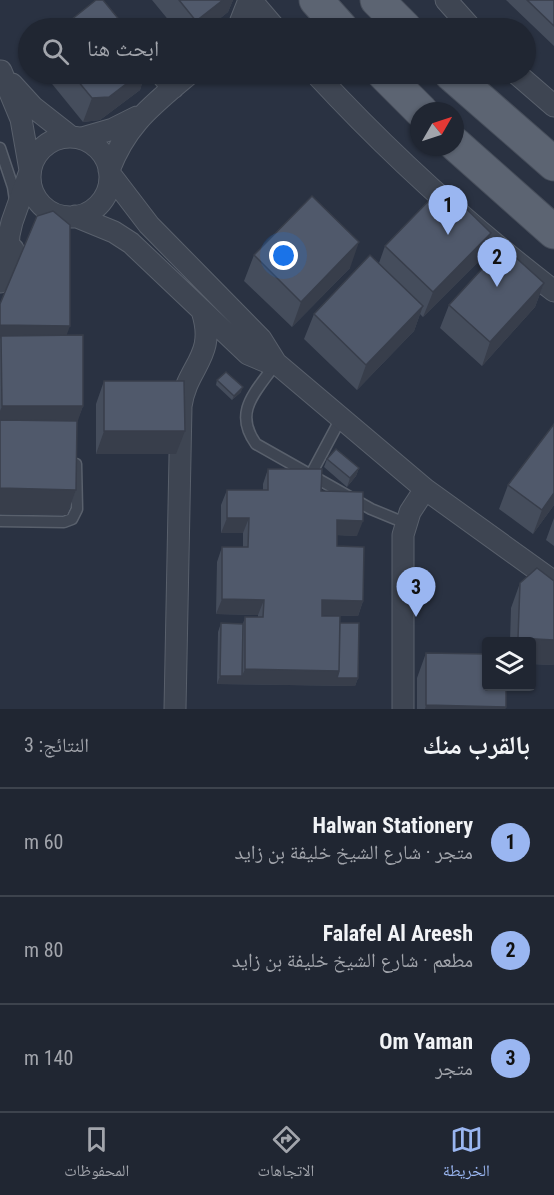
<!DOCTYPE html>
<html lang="ar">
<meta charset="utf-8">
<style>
:root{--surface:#202632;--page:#2d323e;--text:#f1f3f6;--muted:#a2a5ac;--line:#3d434d;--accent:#9ab6f1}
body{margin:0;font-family:"Roboto Condensed","Noto Naskh Arabic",sans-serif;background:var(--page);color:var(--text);direction:rtl}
.controls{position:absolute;right:18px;bottom:18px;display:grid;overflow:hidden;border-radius:6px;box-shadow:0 2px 4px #0004}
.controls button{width:54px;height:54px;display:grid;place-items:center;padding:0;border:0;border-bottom:2px solid var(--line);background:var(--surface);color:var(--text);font:30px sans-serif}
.compass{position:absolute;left:410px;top:102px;width:54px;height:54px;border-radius:50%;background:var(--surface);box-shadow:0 2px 4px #0004;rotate:51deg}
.you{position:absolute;left:284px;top:256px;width:21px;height:21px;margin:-15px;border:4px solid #fff;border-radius:50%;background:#1a73e8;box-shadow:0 0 0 9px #1a73e833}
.badge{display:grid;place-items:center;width:39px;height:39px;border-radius:50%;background:var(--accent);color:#111;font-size:20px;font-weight:700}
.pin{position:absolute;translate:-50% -50px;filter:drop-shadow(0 2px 3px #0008)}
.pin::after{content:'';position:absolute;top:32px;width:21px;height:18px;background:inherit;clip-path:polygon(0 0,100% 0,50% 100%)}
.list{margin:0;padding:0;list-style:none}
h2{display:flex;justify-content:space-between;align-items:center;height:78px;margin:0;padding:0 24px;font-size:26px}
h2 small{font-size:20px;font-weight:400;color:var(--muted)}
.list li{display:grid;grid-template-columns:39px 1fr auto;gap:18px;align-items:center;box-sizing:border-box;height:108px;padding:0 24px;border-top:2px solid var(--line)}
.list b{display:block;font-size:22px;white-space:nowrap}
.list p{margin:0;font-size:20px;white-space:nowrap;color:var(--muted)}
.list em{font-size:20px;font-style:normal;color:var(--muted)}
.icon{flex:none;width:33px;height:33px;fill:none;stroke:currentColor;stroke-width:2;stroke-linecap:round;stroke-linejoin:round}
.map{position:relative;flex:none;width:554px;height:709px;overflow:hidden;direction:ltr}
.search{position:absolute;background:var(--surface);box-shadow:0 2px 4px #0004;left:18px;right:18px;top:18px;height:66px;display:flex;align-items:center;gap:15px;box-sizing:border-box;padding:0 21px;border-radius:33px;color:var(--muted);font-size:22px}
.sheet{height:402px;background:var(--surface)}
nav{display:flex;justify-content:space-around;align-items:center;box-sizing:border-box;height:84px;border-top:2px solid var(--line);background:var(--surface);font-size:16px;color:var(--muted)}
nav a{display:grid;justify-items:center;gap:3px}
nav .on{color:var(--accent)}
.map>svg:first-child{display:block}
</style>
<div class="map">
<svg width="554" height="709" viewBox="0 0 554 709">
<rect width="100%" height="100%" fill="#2a3242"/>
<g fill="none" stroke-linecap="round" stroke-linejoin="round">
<defs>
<path id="service" d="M0,148L13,187L15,200
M276,363C257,391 232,411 256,444L371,509L405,523
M310,476L341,418
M0,521L64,522L72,519L77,509L76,464"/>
<path id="minor" d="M251,0L275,28
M446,0L471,28
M238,28L249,0
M1,71L21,119L30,170
M161,74L173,88
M316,74C389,153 468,225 554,291
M517,74L554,106
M12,84L33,107L70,136
M30 177a40 40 0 1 1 80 0a40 40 0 1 1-80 0Z
M82,138L113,129L137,117
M109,170C127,123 153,105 189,74
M110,174L149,225L261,339L276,363L425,489L554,582
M75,216L114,232L131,243L248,354L267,362L276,363
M7,262L9,235L12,222L29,174
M0,282L13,249
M175,709L181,406C187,365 217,357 202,311
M403,709V535L410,512L425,489"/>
<path id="primary" d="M316,0L341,28
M377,0L405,28
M384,74L421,111
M451,74L554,164
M455,144L554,232"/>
</defs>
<use href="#service" stroke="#59606c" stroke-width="13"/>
<use href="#minor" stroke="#59606c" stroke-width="23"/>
<use href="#primary" stroke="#474e5b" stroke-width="35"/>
<use href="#service" stroke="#3e4552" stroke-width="10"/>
<use href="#minor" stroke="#3e4552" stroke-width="21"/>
<use href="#primary" stroke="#5c6472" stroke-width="33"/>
</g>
<path fill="#454d5c" d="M152,0H233L228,12L208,28H175Z
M506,0H554V46Z
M44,74H145L140,90L100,120L83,122Z
M491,233L482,258L423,317L420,314L414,331L357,390L304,339L314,314L379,263L385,246Z
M254,255L350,268L292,327L244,281Z
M544,283L535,307L482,366L440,328L449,305Z
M0,304L66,335L83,406L77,421L76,490L67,515L0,514Z
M217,380L241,392L232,400L216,385Z
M104,381L176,454H96V404Z
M327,459L359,468L356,476L347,487L324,467Z
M268,469L321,491L357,536L337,535V546L363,601L358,616L322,615L340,623L358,678L355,686L217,684L218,632L221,623L243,624L245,617H258V615L216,614L217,562L222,547H243V533H221V505L227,490H263V484Z
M508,485L554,505L533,534L499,509Z
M554,518V546L546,540Z
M520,583L554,665L531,664V642H510L511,608Z
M426,653L506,707L505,709H417V678Z"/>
<path fill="#383e4b" d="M223,0H233L228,12L208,28H193L196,21Z
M137,74H145L140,90L100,120L83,122L92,98Z
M491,233L482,258L423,317L433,292Z
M359,242L350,268L292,327L301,302Z
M544,283L535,307L482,366L490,342Z
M423,306L414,331L357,390L366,365Z
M0,325L70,326L63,345L1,336L0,339Z
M243,387L241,392L232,400L234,396Z
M2,406H83L74,432H0V411Z
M104,431H185L176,454H96Z
M359,468L356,476L347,487L350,478Z
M0,488L76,490L67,515L0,514Z
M554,493V505L533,534L542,510Z
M227,518H249L243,533H221Z
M337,520L363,521L357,536L332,535Z
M222,599L264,600L258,615L216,614Z
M322,600L363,601L358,616L316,615Z
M518,638L554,640V665L531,664V642H517Z
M245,669L339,671L358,678L355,686L217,684L220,676H242Z
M426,705L506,707L505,709H425Z"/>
<path fill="#50596b" stroke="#383e4b" stroke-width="1.5" d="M96,0H103L126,28H61Z
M179,0H223L196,21Z
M527,0H554V26Z
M72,74H139L109,97L92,98Z
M443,186L491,233L433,292L385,246Z
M312,196L359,242L301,302L254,255Z
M53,211L70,225V326L0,325V304L37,216Z
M503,246L544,283L490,342L449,305Z
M370,255L423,306L366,365L314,314Z
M83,335V406H2L1,336Z
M226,372L243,387L234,396L217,380Z
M104,381H184L185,431H104Z
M0,420L77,421L76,490L0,488Z
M554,424V493L542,510L508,485Z
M336,449L359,468L350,478L327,459Z
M268,469H322L321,491L363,492V521L337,520V546L364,547L363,601L322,600V616H340L339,671L245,669V617H263L264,600L222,599V547H248L249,518H227V490H268Z
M537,568L554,581V640L518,638L520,583Z
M221,623L243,624L242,676H220Z
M340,623H359L358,678H337L339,671Z
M426,653L486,654V687H506V707L426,705Z"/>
</svg>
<div class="controls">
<button><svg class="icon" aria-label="layers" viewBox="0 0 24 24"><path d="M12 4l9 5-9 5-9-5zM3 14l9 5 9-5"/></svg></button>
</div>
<svg class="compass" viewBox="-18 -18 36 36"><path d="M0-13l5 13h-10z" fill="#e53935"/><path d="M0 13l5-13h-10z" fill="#a2a5ac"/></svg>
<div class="you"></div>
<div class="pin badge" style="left:448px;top:235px">1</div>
<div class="pin badge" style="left:497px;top:287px">2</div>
<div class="pin badge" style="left:416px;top:617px">3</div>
<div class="search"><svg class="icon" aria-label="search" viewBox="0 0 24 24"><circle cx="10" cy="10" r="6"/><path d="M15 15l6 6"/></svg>ابحث هنا</div>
</div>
<section class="sheet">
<h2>بالقرب منك<small>النتائج: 3</small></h2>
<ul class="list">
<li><span class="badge">1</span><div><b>Halwan Stationery</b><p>متجر · شارع الشيخ خليفة بن زايد</p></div><em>60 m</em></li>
<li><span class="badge">2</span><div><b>Falafel Al Areesh</b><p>مطعم · شارع الشيخ خليفة بن زايد</p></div><em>80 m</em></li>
<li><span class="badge">3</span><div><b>Om Yaman</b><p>متجر</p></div><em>140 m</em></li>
</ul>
</section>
<nav>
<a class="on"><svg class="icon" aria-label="map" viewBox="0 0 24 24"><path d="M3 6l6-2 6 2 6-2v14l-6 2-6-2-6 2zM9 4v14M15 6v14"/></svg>الخريطة</a>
<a><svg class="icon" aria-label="directions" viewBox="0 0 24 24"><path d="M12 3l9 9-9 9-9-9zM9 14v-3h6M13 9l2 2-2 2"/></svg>الاتجاهات</a>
<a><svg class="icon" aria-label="saved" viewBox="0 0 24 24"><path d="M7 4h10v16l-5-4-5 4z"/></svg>المحفوظات</a>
</nav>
